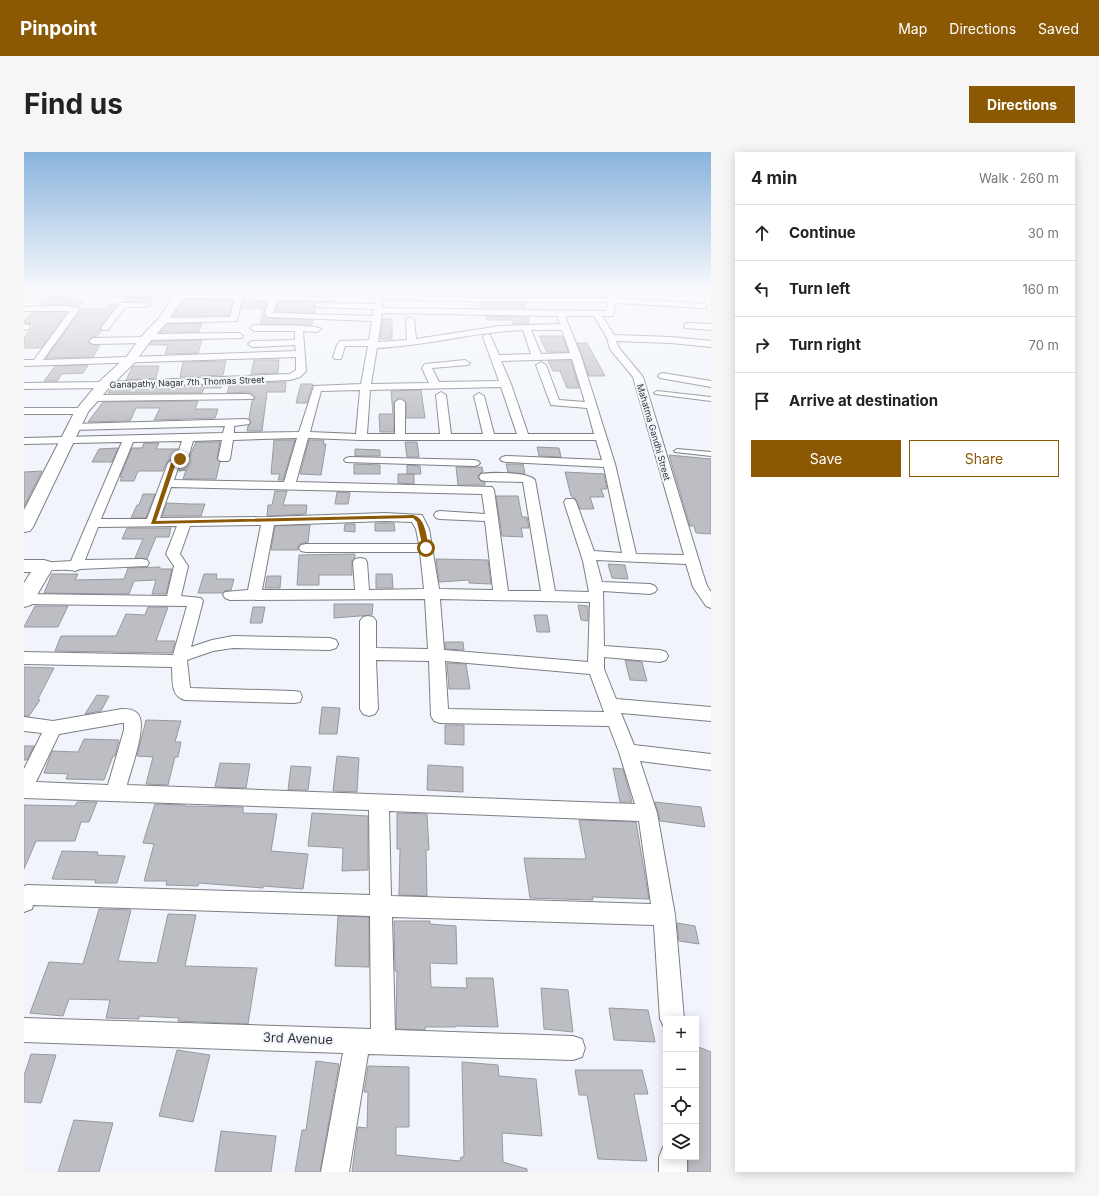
<!DOCTYPE html>
<meta charset="utf-8">
<style>
:root{--surface:#fff;--page:#f6f6f6;--text:#222;--muted:#767676;--line:#e0e0e0;--accent:#8b5804}
body{margin:0;font-family:Inter,sans-serif;background:var(--page);color:var(--text)}
.controls{position:absolute;right:12px;bottom:12px;display:grid;overflow:hidden;border-radius:0px;box-shadow:0 2px 10px #0003}
.controls button{width:36px;height:36px;display:grid;place-items:center;padding:0;border:0;border-bottom:1px solid var(--line);background:var(--surface);color:var(--text);font:20px sans-serif}
.stop{position:absolute;width:12px;height:12px;margin:-9px;border:3px solid #8b5804;border-radius:50%;background:#fff}
.stop.end{background:#8b5804;border-color:#fff;box-shadow:0 1px 4px #0008}
.list{margin:0;padding:0;list-style:none}
h2{display:flex;justify-content:space-between;align-items:center;height:52px;margin:0;padding:0 16px;font-size:17px}
h2 small{font-size:13px;font-weight:400;color:var(--muted)}
.list li{display:grid;grid-template-columns:26px 1fr auto;gap:12px;align-items:center;box-sizing:border-box;height:56px;padding:0 16px;border-top:1px solid var(--line)}
.list b{display:block;font-size:15px;white-space:nowrap}
.list em{font-size:13px;font-style:normal;color:var(--muted)}
.actions{display:flex;gap:8px;padding:12px 16px}
.actions a{flex:1;padding:9px 0;border:1px solid var(--accent);border-radius:0px;text-align:center;font-size:14px;color:var(--accent)}
.actions .main{background:var(--accent);color:#fff}
.icon{flex:none;width:22px;height:22px;fill:none;stroke:currentColor;stroke-width:2;stroke-linecap:round;stroke-linejoin:round}
.map{position:relative;flex:none;width:687px;height:1020px;overflow:hidden;border-radius:0px}
header{display:flex;align-items:center;gap:24px;box-sizing:border-box;height:56px;padding:0 20px;background:var(--accent);color:#fff}
header strong{font-size:19px}
nav{display:flex;gap:22px;margin-inline-start:auto;font-size:14px}
.intro{display:flex;align-items:center;justify-content:space-between;box-sizing:border-box;height:96px;padding:0 24px}
h1{margin:0;font-size:28px}
.button{padding:10px 18px;border-radius:0px;background:var(--accent);color:#fff;font-size:14px;font-weight:700}
main{display:flex;gap:24px;padding:0 24px}
aside{flex:1;background:var(--surface);border-radius:0px;box-shadow:0 2px 10px #0003}
.map>svg:first-child{display:block}
</style>
<header>
<strong>Pinpoint</strong>
<nav><a>Map</a><a>Directions</a><a>Saved</a></nav>
</header>
<div class="intro"><h1>Find us</h1><a class="button">Directions</a></div>
<main>
<div class="map">
<svg width="687" height="1020" viewBox="0 0 687 1020">
<rect width="100%" height="100%" fill="#f1f5fb"/>
<path fill="#bdbdc4" stroke="#98999f" d="M172,140H300L299,143Z
M478,140H498L499,144H477L476,143H479Z
M55,145L52,149H60L55,155L42,152L14,153L20,146Z
M101,146H129L125,151L122,150H98Z
M160,147L209,148L205,164H149Z
M219,149H243L240,161L243,166L289,168L288,173L236,172L239,158H237V156H217Z
M254,150H292L289,152L292,156L291,161L251,160Z
M457,152H501L502,156H458Z
M85,153H93L76,175L77,179L73,184L68,185L64,189L68,193H76L69,205L22,206L56,159V157L82,156Z
M8,160H43L17,196H0V185L11,173L0,170Z
M461,164L504,165L505,172H489L488,168H463Z
M359,167H368V187H356Z
M178,171L175,180H136L143,172Z
M515,184H539L544,200H523Z
M178,188L174,201L141,202L144,193H125L128,189Z
M553,191H563L581,224H565Z
M230,208H255L254,221L227,222Z
M202,209L199,223L156,225L159,210Z
M524,209H547L555,236H543L536,219H529Z
M64,213L59,221L38,222L33,229H20L31,214Z
M109,214H135L132,226L102,228Z
M262,230L261,240H243L238,279H223L224,274L227,271L225,266L228,249L230,248L231,245L225,240L203,241L206,232Z
M198,232L197,236H180L178,241H84L87,237L130,235L153,236L154,234Z
M277,232H289L283,251H272Z
M397,238L401,266H382V250L375,246L370,250V280H356L355,262H369L367,239Z
M174,249L171,257H194L191,266L130,268L136,256H112L106,269L64,270L79,250Z
M250,288H271L259,328H254L256,322H247Z
M285,288H300L299,292H302L297,323L276,322Z
M172,290H196L193,307L196,310L192,327H159L162,318L155,319L156,314L165,306Z
M381,290H393L395,305H383Z
M120,291H135L132,297H154L152,303L143,310L139,319H114L110,329H96L98,325H96L108,296H118Z
M513,295L535,296L537,305L515,304Z
M94,296L88,310H68L75,297Z
M331,297L356,298V304H331Z
M645,303L687,307V382L672,381L670,374H666Z
M330,312L356,313V322H330Z
M482,312H499L501,322L484,320Z
M383,313L396,314L397,322H383Z
M432,315H458L459,320L456,321L454,326L457,329L461,330V333H434Z
M18,319L0,355V320Z
M541,320L580,322L583,337H577L580,345H566L570,357H556L551,346L547,344Z
M374,322H390V332L374,331Z
M251,339H263L259,353H283L282,362L243,364L244,353H248Z
M313,340L326,341L324,352H311Z
M119,342H131L122,366H107L113,353H115Z
M472,344H494L498,365H503L505,376H497L499,385L478,384Z
M143,351L166,352H181L177,364H138Z
M351,371H370L371,379H351Z
M321,372H331V380L320,379Z
M286,373L284,390L276,392L274,395V398H247L251,374Z
M103,376H147L145,385H132L123,407L111,406L119,387H98Z
M331,402V405L328,410V423H295V433H273L275,403Z
M412,407L464,408L467,432L445,431V428L415,430Z
M584,412L601,413L604,427L588,426Z
M136,415V417H148L142,442H128L132,428L110,429L105,442L20,441L28,422H54L51,428L100,427L104,416Z
M180,422H193L192,427H210L207,438L201,439L198,441H174Z
M352,422H368L369,436H352Z
M243,424H257L256,436H241Z
M310,452H349L348,463L310,466Z
M554,453L564,454V469L557,468Z
M11,454H44L34,475H0Z
M124,455H144L132,489H151L148,501L31,499L37,484H92L102,462L121,463Z
M229,455H241L238,471H226Z
M510,463H523L526,480H513Z
M421,490H439L440,498L421,497Z
M601,508L618,510L623,529L606,528Z
M423,511L442,512L446,537H425Z
M0,515L30,516L14,547L16,548L5,564H0Z
M73,543L85,544L77,559L61,562Z
M298,555L316,556L313,582H295Z
M122,568L157,569L151,590H157L154,605H151L144,633L122,632L129,605L113,604Z
M421,573H440V593L421,592Z
M60,587L95,588L91,604H89L80,628L42,627L44,622L20,621L28,599L54,600Z
M0,594H10L3,608H0Z
M313,604L335,606L333,640L309,639Z
M196,611L226,612L222,636L191,635Z
M404,613L439,615V640L403,638Z
M267,614L287,615L284,638H264Z
M589,616L599,617L608,650H596Z
M53,650H73L65,670H57L51,689H12L0,717V653L51,654Z
M631,650L677,655L681,675L636,669Z
M131,652L161,653V654L219,655V661L253,662L247,699L284,702L279,737L239,734V736L175,731L174,734L142,733L143,729H120L130,692L119,691Z
M288,661L344,664V718L318,719L319,696L284,694Z
M373,661L403,662L405,698H402L403,744L375,743L376,697H373Z
M555,668L612,670L625,747L568,745L569,748L506,746L500,706L562,707Z
M38,699L74,700L73,703L101,704L93,731H71L72,728L28,727Z
M75,757L107,758L94,809L133,811L144,762L172,763L161,814L233,816L224,872L154,869L155,866L115,864V867L82,866L86,848L45,847L39,864L6,861L25,810L59,812Z
M314,764L345,765V815L311,814Z
M370,769H406V772L432,774L433,812L406,811L407,835L443,836L442,826H469L474,875L432,874V875H401V878L372,877L373,819H371Z
M653,771L671,774L675,792L655,789Z
M517,836L544,838L549,880L520,877Z
M585,856L624,858L631,890L590,888Z
M672,894L687,900V1020H664V1005H672Z
M153,898L186,903L169,970L135,964Z
M7,902L32,903L17,951L0,950V924Z
M292,909L315,912L296,1020H271L278,978H282Z
M438,910L474,913L475,924L512,927L518,984L478,981L479,1010L503,1017V1020H328L334,975L343,976L344,940H340L344,914L385,915V975H372V1003L436,1009L437,1005H440Z
M551,918H618L624,942H610L623,1009L574,1007L563,943H555Z
M50,968L89,971L75,1020H34Z
M197,979L252,984L247,1020H191Z"/>
<g fill="none" stroke-linecap="round" stroke-linejoin="round">
<defs>
<path id="lane" d="M633,239L687,245V249L631,242L630,241Z
M653,297L687,300V304L651,300L650,299Z"/>
<path id="street" d="M24,140H99L307,145H310V149L253,148L249,161L349,164L350,157L294,155L290,153L294,151L350,152L352,143L326,142L322,140H357V143L460,146H584L585,140H593L592,146L682,152V156H679L592,151L589,164H578L590,183L647,185L687,189V195L647,191L592,189L595,196L619,225L679,422L683,434L687,440V456L682,454L669,435L662,412L572,408L578,430L626,432L631,434L633,437L631,440L626,442L579,439L580,494L636,498L642,500L644,504L642,508L636,510L580,505V517L592,547L687,555V569L597,561L610,593L687,602V618L616,609L633,661L651,763L660,867H642V876L640,875L636,867L630,773L368,765L371,878L549,884L558,887L561,896L558,905L549,908L344,902L325,1020H297L319,901L0,890V866L347,877L346,764L9,753L8,757L0,760V734L3,733L346,743L345,658L0,646V617L18,581L0,579V565L29,569L98,557C103,557 109,557 113,561C125,571 106,619 103,633L611,652L595,600L585,574L416,571L410,569L407,564L405,509L352,508L354,557L351,562L345,564L339,562L336,557V469L339,465L344,464L349,465L352,469V496L404,497L401,447L206,448L201,446L199,443L201,440L224,438L237,373L166,374L156,402L164,414L157,444L177,446L179,449L167,495L188,488L209,484L306,486L312,488L314,492L312,496L306,498L209,496L189,499L163,508L166,536L270,539L276,540L278,545L276,550L270,551L161,548C146,544 149,528 148,515L0,512V500L149,503L163,454L0,452V442L143,444L150,414L142,402L153,374L74,375L61,408L118,407L123,408L125,411L123,414L56,417L51,419C39,416 27,420 15,417L13,414L15,411L47,409L98,290L0,292V286L199,281L201,274L49,278L44,275L49,272L221,267L225,268L226,270L225,272L210,274V281L275,280L290,234L337,232L344,194H321L317,207H311L309,205L313,193L316,189L345,188L348,169L246,165H243L241,161L245,148L218,147L213,169L139,171L136,170L135,168L136,166L206,165L211,147L53,143L0,145V141ZM358,147L460,150H584L582,159L358,156ZM358,161L533,164L536,172L476,174L392,187L390,168L386,165L382,168L383,188L354,190ZM541,164H570L583,186L586,197L609,225L660,403L612,402L591,312L557,204ZM499,178L507,202L475,203L466,183L463,182L459,185L475,229L415,230L408,216L444,213L446,211L441,208L401,212L398,216L405,231L347,232L353,196C402,194 450,180 499,178ZM507,178H538L546,201L517,202ZM548,207L561,250L535,248L522,213L517,210L512,213L527,253L563,256L570,282H504L487,232L477,209ZM477,235L493,282H470L460,244L455,241L450,244L459,282H427L422,243L417,240L412,243L416,282H381V250L376,247L371,250V282H343L346,238ZM336,238L332,282L286,280L297,239ZM273,286L260,330L150,328L155,313L164,306L169,289L198,288L194,307L196,309H204L206,307L209,288ZM284,286L337,288H572L578,308L482,304L478,305L476,307L478,309L482,310L580,315L598,401L570,399L552,350L550,347H542L540,350L559,409L565,440L531,439L511,328C505,320 467,320 457,322L455,325L457,328L461,329L499,330L517,439H484L470,338L468,335L272,330ZM158,289L153,304L144,311L123,367H77L109,290ZM147,335L458,342L461,362L416,359L412,360L410,363L412,366L416,367L461,369L469,438L415,437L405,377L398,363L361,361L244,365L136,366ZM361,369L388,370L392,377L395,392H282L277,393L275,396L277,399L282,400H396L400,437L345,438L343,410L341,407L336,406L331,407L329,410L331,438H238L250,373ZM416,447L566,450L564,510L420,498ZM421,509L566,522L580,560L424,557ZM98,571H100V578L84,633L12,630L35,582ZM365,659L615,669L627,752L367,744Z
M682,140H687V142H683Z
M96,151H122L126,153L122,155H101L84,178H78L77,176Z
M42,154L54,156L55,158L19,208L272,199L271,193L228,195L224,192L228,189L271,188V179H230L226,176L230,173C241,174 292,172 297,177L293,180L279,179L282,219L276,225L266,228L80,236L0,237V231L80,230L266,222L272,218V205L0,214V208H10L46,159H0V155Z
M664,171L687,172V178L661,176L660,174L661,172Z
M0,172L5,173L6,175L5,177L0,178Z
M215,181L219,184L218,186L125,188L124,190L121,191L69,192L65,189L69,186L120,185L121,183L124,182Z
M639,221L687,229V235L636,226L634,224L636,222Z
M225,242L230,245L229,247L69,249L64,246L69,243Z
M0,256H58L63,259L58,262H0Z
M326,305L450,308L454,309L456,311L454,313L450,314L322,310L320,308L322,306Z
M642,994V1005H663V1020H635V1005L639,995Z"/>
<path id="secondary" d="M153,140H163L143,170L125,191L111,210L85,236L64,260L9,375L6,379L0,380V358L51,259L75,230L103,204L117,185L135,166Z
M0,408H20L27,410L30,414L7,453L0,455V431L7,420H0Z"/>
</defs>
<use href="#lane" stroke="#7b7f85" stroke-width="2"/>
<use href="#street" stroke="#7b7f85" stroke-width="2"/>
<use href="#secondary" stroke="#7b7f85" stroke-width="2"/>
<use href="#lane" fill="#fff" fill-rule="evenodd"/>
<use href="#street" fill="#fff" fill-rule="evenodd"/>
<use href="#secondary" fill="#fff" fill-rule="evenodd"/>
</g>
<linearGradient id="sky" x2="0" y2="1"><stop stop-color="#89b3dd"/><stop offset="0.49" stop-color="#f9fafd"/><stop offset="1" stop-color="#f9fafd" stop-opacity="0"/></linearGradient>
<rect width="687" height="283" fill="url(#sky)"/>
<path fill="#8b5804" d="M156,306L158,307L152,311L132,369L389,363C402,366 402,384 405,396L402,398L399,396L393,370L389,366L127,372L147,311Z"/>
<g text-anchor="middle" dominant-baseline="central" stroke-width="4" stroke-linejoin="round" paint-order="stroke">
<g font-size="9" fill="#323336" stroke="#f1f5fb">
<text transform="translate(163 230) rotate(-2)">Ganapathy Nagar 7th Thomas Street</text>
<text transform="translate(630 280) rotate(74)">Mahatma Gandhi Street</text>
</g>
<g font-size="13" fill="#323336" stroke="#f1f5fb">
<text transform="translate(274 886) rotate(2)">3rd Avenue</text>
</g>
</g>
</svg>
<div class="controls">
<button>+</button>
<button>−</button>
<button><svg class="icon" aria-label="locate" viewBox="0 0 24 24"><circle cx="12" cy="12" r="6"/><path d="M12 2v4M12 18v4M2 12h4M18 12h4"/></svg></button>
<button><svg class="icon" aria-label="layers" viewBox="0 0 24 24"><path d="M12 4l9 5-9 5-9-5zM3 14l9 5 9-5"/></svg></button>
</div>
<div class="stop" style="left:402px;top:396px"></div>
<div class="stop end" style="left:156px;top:307px"></div>
</div>
<aside>
<h2>4 min<small>Walk · 260 m</small></h2>
<ul class="list">
<li><svg class="icon" aria-label="ahead" viewBox="0 0 24 24"><path d="M12 20V5M6 11l6-6 6 6"/></svg><div><b>Continue</b></div><em>30 m</em></li>
<li><svg class="icon" aria-label="left" viewBox="0 0 24 24"><path d="M17 20v-9H6M10 6l-5 5 5 5"/></svg><div><b>Turn left</b></div><em>160 m</em></li>
<li><svg class="icon" aria-label="right" viewBox="0 0 24 24"><path d="M7 20v-9h11M14 6l5 5-5 5"/></svg><div><b>Turn right</b></div><em>70 m</em></li>
<li><svg class="icon" aria-label="arrive" viewBox="0 0 24 24"><path d="M6 21V4h12l-3 4 3 4H6"/></svg><div><b>Arrive at destination</b></div></li>
</ul>
<div class="actions"><a class="main">Save</a><a>Share</a></div>
</aside>
</main>
